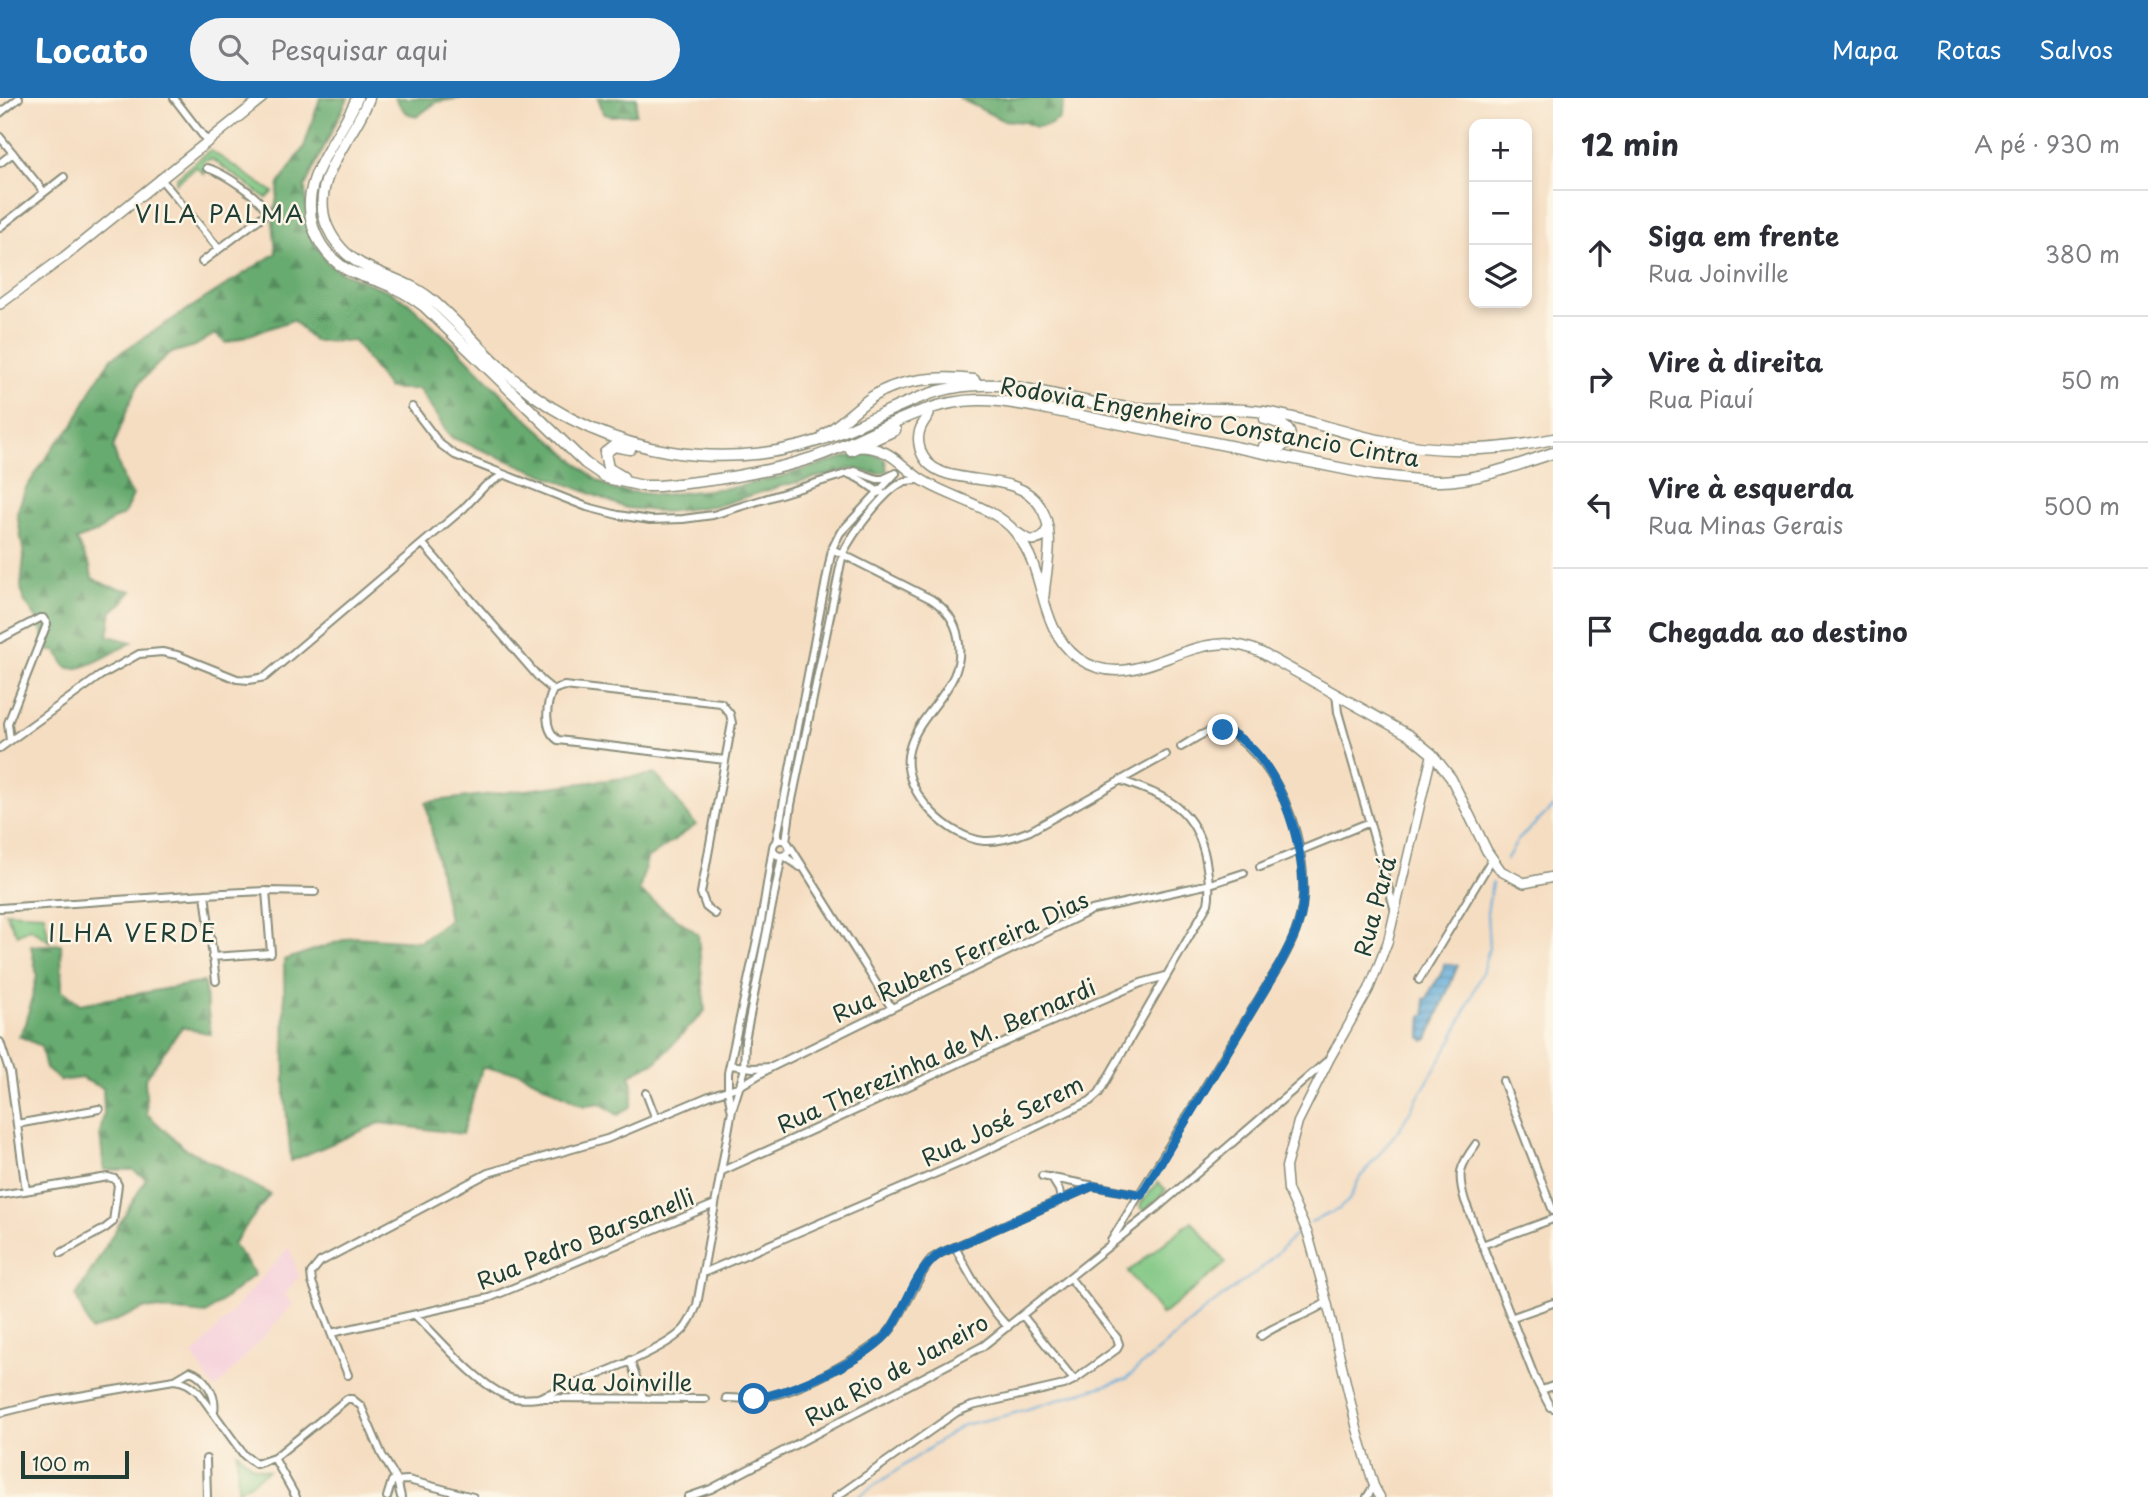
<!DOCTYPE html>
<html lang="pt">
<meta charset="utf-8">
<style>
:root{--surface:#fff;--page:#f2f2f3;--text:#2b2b33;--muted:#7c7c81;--line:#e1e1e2;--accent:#1f6fb2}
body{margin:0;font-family:"Playpen Sans",sans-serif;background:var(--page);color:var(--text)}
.controls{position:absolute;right:21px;top:21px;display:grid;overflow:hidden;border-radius:14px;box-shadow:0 4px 10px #0003}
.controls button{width:63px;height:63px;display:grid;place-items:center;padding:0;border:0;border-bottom:2px solid var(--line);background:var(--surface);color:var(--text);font:35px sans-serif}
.scale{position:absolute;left:21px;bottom:18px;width:108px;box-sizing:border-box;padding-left:7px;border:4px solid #1f3d34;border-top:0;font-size:19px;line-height:24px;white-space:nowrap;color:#1f3d34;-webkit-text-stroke:5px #fcf5e5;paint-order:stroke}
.stop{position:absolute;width:21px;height:21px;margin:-16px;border:5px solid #1f6fb2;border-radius:50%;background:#fff}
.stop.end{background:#1f6fb2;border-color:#fff;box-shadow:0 2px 7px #0008}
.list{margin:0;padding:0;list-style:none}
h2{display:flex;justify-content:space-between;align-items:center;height:91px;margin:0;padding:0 28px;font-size:30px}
h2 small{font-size:23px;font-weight:400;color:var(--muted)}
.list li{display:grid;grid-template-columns:46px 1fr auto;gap:21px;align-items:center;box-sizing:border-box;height:126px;padding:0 28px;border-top:2px solid var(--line)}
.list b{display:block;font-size:26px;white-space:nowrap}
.list p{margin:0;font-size:23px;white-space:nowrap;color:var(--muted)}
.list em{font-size:23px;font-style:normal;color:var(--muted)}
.icon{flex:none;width:38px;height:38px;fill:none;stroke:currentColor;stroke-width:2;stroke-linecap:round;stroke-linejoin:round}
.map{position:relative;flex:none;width:1553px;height:1399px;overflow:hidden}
header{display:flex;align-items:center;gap:42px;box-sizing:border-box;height:98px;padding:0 35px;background:var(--accent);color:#fff}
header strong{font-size:33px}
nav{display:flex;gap:38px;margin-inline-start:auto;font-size:24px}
.search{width:490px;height:63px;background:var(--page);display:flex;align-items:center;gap:18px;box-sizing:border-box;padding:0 24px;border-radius:38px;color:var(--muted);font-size:26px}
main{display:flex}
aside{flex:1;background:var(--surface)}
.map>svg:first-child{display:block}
</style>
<header>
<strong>Locato</strong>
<div class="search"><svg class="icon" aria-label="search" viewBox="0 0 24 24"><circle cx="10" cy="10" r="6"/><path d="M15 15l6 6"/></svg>Pesquisar aqui</div>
<nav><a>Mapa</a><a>Rotas</a><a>Salvos</a></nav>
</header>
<main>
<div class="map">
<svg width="1553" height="1399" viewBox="0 0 1553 1399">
<defs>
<pattern id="forest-firs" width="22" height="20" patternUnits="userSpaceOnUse" patternTransform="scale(1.75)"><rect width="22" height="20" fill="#67ab70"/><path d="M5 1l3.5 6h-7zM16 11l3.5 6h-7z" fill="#548c5d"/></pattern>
<pattern id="water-rules" width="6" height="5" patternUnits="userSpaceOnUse" patternTransform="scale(1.75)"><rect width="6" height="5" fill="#62abd9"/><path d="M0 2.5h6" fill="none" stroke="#508cb1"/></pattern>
</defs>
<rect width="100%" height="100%" fill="#fcf5e5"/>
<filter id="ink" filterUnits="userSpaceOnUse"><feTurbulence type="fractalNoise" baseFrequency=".0143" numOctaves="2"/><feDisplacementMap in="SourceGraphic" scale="14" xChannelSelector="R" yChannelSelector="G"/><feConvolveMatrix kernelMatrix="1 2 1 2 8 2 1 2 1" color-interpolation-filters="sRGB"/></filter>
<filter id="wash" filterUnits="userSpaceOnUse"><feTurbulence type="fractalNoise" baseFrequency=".00686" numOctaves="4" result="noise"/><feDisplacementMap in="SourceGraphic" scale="28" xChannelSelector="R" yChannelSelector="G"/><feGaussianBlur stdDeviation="1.57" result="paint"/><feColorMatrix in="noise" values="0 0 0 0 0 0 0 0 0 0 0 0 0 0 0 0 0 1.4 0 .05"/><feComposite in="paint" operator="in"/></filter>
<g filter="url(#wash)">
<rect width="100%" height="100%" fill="#f5ddc1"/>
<path fill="#f5cfdb" d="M289,1149L299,1178L285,1197L293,1206L215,1292L193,1258Z"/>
<path fill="#7fc682" stroke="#4f825b" stroke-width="2" d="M210,52L273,94L266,100L212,61L206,62L203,66L204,76L196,69L176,85V80Z
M5,814L44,816L49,843L30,830L17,837Z
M1158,1084L1166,1092L1145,1113L1140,1109L1141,1105Z
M1192,1123L1226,1165L1162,1217L1128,1174Z
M237,1354L252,1368L268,1373L238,1393Z"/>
<path fill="url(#forest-firs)" stroke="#437452" stroke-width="2" d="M320,0H348L305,88L307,125L314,144L327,164L341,174L391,194L408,204L453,246L514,309L594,380L614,392L661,397L735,389L779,379L863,354L878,358L885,362L887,373C876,380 863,371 851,371L778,389L720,407L666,414L626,410L450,339L419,291H389L354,243H314L293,222L226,245L215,236L195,248L168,256L140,284L130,304L113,350L126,388L133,397L123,418L115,420L98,434L76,442L90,468L92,480L108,488L132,493L122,505L112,513L108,538L132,544C119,551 83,574 69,570C62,568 62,558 56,553H49L37,521L23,501L21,488L24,458L17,415L25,392L54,348L73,328L96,283L112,260L276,155L273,124L279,86L304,49Z
M395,0H461L437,4L416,19L405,14Z
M598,0H637L636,16L612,18L604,16Z
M959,0H1065L1059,21L1049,27L1036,29L1024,24L1002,22Z
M656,676L696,727L647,761L639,793L698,836L705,913L656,964L630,977L633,995L631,1008L618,1017L599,1005L584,1008L519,974L482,970L462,1036L380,1025L291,1063L285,999L284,862L352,839L420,843L449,822L426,704Z
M61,846L62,892L80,906L204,884L211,936L182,929L145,981L147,1016L183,1049L270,1096L233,1146L255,1176L206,1216L146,1210L91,1233L76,1198L146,1081L133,1072H104L100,1036L104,1015L103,990L81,980L61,983L46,971L41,948L19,938L26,926L37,877L31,848Z"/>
<path fill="url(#water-rules)" stroke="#407486" stroke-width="2" d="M1444,866L1458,867L1428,941L1424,943L1421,939L1422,918L1426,916L1424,901L1428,900C1430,886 1443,881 1444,866Z"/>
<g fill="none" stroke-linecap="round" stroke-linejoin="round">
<path stroke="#62abd9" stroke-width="2" d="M1506,762L1518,742L1553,709
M1311,1124L1339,1111L1349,1102L1359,1081L1400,1030L1452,942L1482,875L1489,850L1487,815L1492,785
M858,1399L963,1327L1008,1317L1126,1281L1208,1209L1262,1170L1299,1133"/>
</g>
</g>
<g filter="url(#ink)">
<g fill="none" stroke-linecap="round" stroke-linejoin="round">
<defs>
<path id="minor" d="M174,0L207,43
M0,15L19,0
M0,39L44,94
M0,65L13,55
M160,80L219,151
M0,129L64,79
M202,164L267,115C263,100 222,74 207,70
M412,309L440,346L455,357L587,409L618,417L650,422L683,421L713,417L855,373L877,381H883L896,375
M848,376C864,381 868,389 882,395
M423,446L541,582L553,592
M832,451L931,501C945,510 955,522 958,539C969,592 914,613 908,658C903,695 949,740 984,743C1000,744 1015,739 1030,733L1166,657
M0,541L40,520H43L47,526L8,625L10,643
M553,592L564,588L721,605L730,616L732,625L701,795L706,809L715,816
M553,592C546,606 543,632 558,642L725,662
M1336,596L1338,614L1395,813
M0,650L100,578L139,556L162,554L177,557L237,581L249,582L265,579L463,411L485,388L503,377
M773 750a8 8 0 1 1 16 0a8 8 0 1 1-16 0Z
M786,743L791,707L843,455C853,435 883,394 903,384C908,382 914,382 920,382
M776,744L832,451L840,435L895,376
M788,745L891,909
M784,758L800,769
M1260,769L1370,724
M205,796L216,883
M0,810L205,796L266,793L315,794
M212,859L271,855L266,793
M1419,882L1492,761
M0,944L10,975L26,1093
M730,967L753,970L770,969
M1503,983L1553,1113
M646,995L656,1021
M731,1010L728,993V975L761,823L773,749
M17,1026L99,1011
M1476,1046C1459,1069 1457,1076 1465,1103L1535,1280L1550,1309L1553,1310
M722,1073L1030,933L1141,885L1166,878
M1042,1078L1141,1097
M1051,1079L1059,1092L1061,1101
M0,1097L108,1079L115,1081L118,1087L113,1124L104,1131L61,1155
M715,1106L489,1200L331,1235L312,1184L311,1175L320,1164L488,1075L607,1041L709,998L740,988L772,969L1092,812L1210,786L1244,775
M1111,1143L1280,866C1292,845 1301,825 1303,800C1306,747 1286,685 1247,648C1238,641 1232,633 1220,632C1205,632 1193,642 1181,649
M1482,1147L1553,1121
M955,1149C970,1178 985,1205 1008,1229
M703,1175L960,1065L1090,1003L1099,995L1208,806C1211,791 1208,778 1206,763C1196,709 1167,699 1120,682
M415,1217C439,1240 480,1290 510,1299C519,1302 529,1301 538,1300C572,1286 662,1256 684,1231C690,1224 693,1216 697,1207L732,1012L744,974L745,942L782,758
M1023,1218L1074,1282
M1513,1219L1553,1205
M331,1235L348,1277
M1261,1238C1281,1223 1306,1219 1327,1204
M630,1262L643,1299
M175,1282L190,1273C205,1278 217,1298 214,1313
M1542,1292L1553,1288
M543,1300L705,1301
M726,1300C743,1301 758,1301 774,1297C802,1291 874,1254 891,1231C906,1209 916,1183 931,1161L941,1155L1092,1088
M0,1315L44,1304L174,1282C185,1283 191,1287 199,1295L244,1357L256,1366L274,1360L347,1301H352L361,1308L382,1357L397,1382L401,1399
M274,1360L296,1399
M206,1361L207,1399
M387,1399L392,1383L408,1382L473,1399
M688,1399L711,1391L983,1248L1158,1109L1327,963
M836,1399L957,1314L972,1308L1064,1287L1074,1282L1117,1251L1119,1246L1117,1240L1070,1180
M1367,1399L1374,1388"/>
<path id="tertiary" d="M1380,1399L1374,1388L1357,1331L1327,1204L1308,1136L1288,1092L1286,1069L1298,1024L1330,960L1369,891L1388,843L1432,656"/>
<path id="secondary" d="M0,206L64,159L262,0
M929,317C920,328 916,337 920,351C933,397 1014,366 1040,408C1057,434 1046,469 1044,498
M858,349C891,349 898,366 922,382C948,399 996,409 1015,434C1022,443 1029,455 1033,466C1045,499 1047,537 1078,560C1126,594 1172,548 1221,546C1236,545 1249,549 1262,555L1409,637L1432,656L1451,680L1487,753L1501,773L1524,785L1553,779
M1018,435C1026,441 1033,445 1043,439L1048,430"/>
<path id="primary" d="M357,0C339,44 298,79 313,129C319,147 330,161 346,171C357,177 369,180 381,184C397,190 411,198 424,208L585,365L607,380L643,388H659C711,383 762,376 812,360C867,342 918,303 978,302C998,301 1017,306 1037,309L1374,377C1396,379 1418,383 1440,383C1480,382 1516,367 1553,355
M369,0C354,41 308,81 327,128C334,144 345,157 361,166C385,179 410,184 432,202C462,228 487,259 517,284C605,359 734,379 842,334C902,309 939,280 1009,288C1050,294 1089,307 1132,310C1176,312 1220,308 1264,314C1303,320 1340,334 1378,342C1436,355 1495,354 1553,341
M824,337C841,326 855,311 872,299C900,280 942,278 974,282
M1264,348L1281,349C1302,334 1280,324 1265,321
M851,352L895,332
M623,379L608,370L605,355L614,348L630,351"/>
</defs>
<use href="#minor" stroke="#8a8d7a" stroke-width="10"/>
<use href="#tertiary" stroke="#8a8d7a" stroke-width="11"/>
<use href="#secondary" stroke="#8a8d7a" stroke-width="12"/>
<use href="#primary" stroke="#8a8d7a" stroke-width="13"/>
<use href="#minor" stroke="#fff" stroke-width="6"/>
<use href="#tertiary" stroke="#fff" stroke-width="8"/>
<use href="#secondary" stroke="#fff" stroke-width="9"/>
<use href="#primary" stroke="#fff" stroke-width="10"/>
</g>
</g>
<g fill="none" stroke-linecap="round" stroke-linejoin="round" filter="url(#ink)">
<path stroke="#1f6fb2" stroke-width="9" d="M754,1301C791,1294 869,1262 891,1231C908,1206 915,1172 941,1155L1093,1088L1141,1097L1280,866C1292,844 1302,824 1303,800C1306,749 1277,649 1223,632"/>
</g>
<g text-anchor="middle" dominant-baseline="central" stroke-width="5" stroke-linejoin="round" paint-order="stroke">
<g font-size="23" fill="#1f3d34" stroke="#fcf5e5">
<text transform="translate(1210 323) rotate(10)">Rodovia Engenheiro Constancio Cintra</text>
<text transform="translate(1374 808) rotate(-75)">Rua Pará</text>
<text transform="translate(960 858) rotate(-25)">Rua Rubens Ferreira Dias</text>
<text transform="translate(936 957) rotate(-24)">Rua Therezinha de M. Bernardi</text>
<text transform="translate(1002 1022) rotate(-26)">Rua José Serem</text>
<text transform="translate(585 1140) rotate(-22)">Rua Pedro Barsanelli</text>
<text transform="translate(896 1271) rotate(-29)">Rua Rio de Janeiro</text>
<text x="622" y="1283">Rua Joinville</text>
</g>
<g font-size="24" letter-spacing="2" fill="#1f3d34" stroke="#fcf5e5">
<text x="220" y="115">VILA PALMA</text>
<text x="133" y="834">ILHA VERDE</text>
</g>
</g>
</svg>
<div class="controls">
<button>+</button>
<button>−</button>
<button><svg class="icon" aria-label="layers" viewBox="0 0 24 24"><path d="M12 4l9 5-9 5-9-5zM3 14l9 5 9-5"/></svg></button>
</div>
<div class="scale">100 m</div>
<div class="stop" style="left:754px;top:1301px"></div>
<div class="stop end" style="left:1223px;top:632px"></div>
</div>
<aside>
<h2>12 min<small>A pé · 930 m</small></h2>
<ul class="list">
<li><svg class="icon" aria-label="ahead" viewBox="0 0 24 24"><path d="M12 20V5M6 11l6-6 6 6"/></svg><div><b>Siga em frente</b><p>Rua Joinville</p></div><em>380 m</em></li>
<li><svg class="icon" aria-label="right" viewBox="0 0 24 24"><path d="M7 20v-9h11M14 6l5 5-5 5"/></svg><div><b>Vire à direita</b><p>Rua Piauí</p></div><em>50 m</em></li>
<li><svg class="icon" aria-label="left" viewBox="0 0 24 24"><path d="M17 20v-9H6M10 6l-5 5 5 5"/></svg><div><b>Vire à esquerda</b><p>Rua Minas Gerais</p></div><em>500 m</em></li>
<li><svg class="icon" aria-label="arrive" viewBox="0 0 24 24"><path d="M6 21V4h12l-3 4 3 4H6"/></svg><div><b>Chegada ao destino</b></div></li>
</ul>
</aside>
</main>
